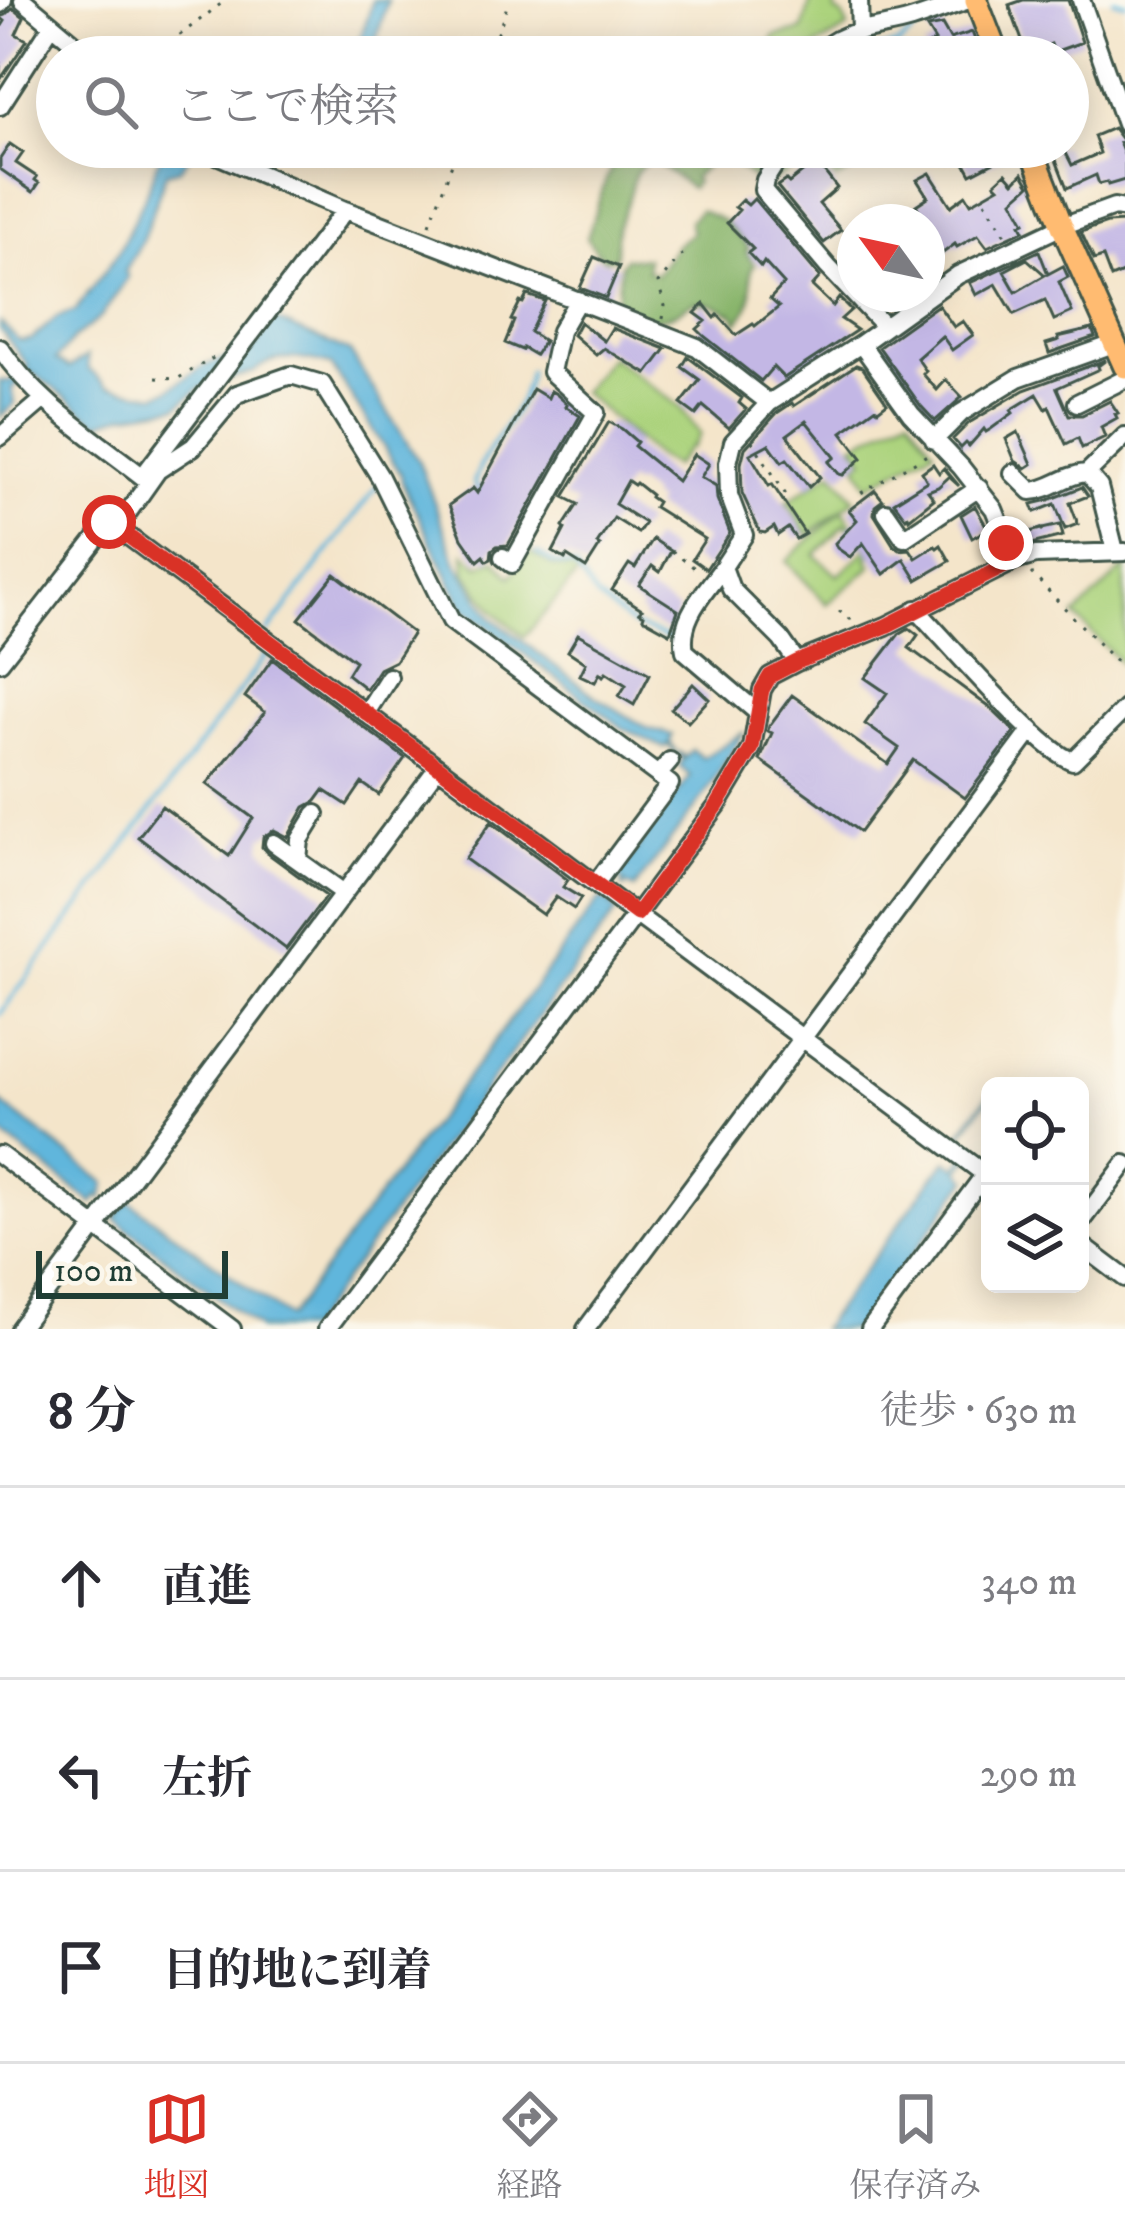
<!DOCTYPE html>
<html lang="ja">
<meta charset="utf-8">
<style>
:root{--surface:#fff;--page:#f7f7f7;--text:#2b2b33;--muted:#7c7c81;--line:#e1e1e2;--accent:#d93025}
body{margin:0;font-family:"IM FELL DW Pica","Noto Serif JP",serif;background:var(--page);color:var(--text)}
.controls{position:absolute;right:36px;bottom:36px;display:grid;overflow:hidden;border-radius:18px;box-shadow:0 6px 30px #0003}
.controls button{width:108px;height:108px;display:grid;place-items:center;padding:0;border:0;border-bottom:3px solid var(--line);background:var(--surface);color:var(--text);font:60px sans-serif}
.compass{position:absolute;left:837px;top:204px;width:108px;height:108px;border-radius:50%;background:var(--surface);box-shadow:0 6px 30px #0003;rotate:303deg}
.scale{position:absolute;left:36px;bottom:30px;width:192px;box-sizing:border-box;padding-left:12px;border:6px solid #1f3d34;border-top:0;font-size:33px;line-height:42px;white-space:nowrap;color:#1f3d34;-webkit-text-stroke:9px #fbf7ec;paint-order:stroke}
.stop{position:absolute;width:36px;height:36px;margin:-27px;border:9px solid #d93025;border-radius:50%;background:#fff}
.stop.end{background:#d93025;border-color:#fff;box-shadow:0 3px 12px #0008}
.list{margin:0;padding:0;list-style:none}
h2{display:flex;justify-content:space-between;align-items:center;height:156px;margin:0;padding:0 48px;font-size:51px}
h2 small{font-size:39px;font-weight:400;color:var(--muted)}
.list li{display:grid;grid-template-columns:78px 1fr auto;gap:36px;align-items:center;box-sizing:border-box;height:192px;padding:0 48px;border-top:3px solid var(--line)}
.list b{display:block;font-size:45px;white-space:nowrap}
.list em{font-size:39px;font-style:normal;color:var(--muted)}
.icon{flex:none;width:66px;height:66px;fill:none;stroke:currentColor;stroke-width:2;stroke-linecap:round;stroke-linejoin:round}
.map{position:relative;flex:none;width:1125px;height:1329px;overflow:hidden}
.search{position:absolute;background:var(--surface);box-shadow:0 6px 30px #0003;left:36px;right:36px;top:36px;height:132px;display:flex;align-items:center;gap:30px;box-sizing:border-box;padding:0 42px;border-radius:66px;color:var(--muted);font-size:45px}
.sheet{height:732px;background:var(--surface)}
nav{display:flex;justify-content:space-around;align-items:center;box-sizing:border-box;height:168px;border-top:3px solid var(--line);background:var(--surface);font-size:33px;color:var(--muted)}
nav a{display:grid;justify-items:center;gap:6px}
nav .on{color:var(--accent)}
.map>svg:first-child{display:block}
</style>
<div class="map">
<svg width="1125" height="1329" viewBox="0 0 1125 1329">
<rect width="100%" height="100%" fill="#fbf7ec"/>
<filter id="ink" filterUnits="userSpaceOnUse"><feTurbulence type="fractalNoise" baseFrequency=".00833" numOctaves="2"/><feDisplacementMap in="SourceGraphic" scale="24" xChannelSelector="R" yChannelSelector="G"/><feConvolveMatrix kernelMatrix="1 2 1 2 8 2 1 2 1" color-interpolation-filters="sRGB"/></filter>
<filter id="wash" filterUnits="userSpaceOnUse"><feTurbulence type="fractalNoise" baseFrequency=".004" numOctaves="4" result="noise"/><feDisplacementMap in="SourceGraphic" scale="48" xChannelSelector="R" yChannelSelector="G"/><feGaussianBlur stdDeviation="2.7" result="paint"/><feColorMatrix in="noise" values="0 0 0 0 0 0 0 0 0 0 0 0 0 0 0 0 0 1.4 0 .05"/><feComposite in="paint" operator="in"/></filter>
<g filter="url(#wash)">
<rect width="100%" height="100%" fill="#f4e5ca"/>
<path fill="#acd37d" stroke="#668858" stroke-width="3" d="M811,0H837L835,11L843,16L848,28L805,53L772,44L774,36L802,31Z
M610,356L679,406L700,434L692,447L690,446L674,466L657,457L582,392Z
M909,415L934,449L868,486L857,465L865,459L854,444Z
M832,471L855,499L808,535L787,502Z
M843,510L866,547L845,524L815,555L838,576L867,549L871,555L867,558L872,566L827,604L786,561Z
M529,551L552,566L574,569L578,574L524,637L495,612L466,573L465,553L480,566L495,559L511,577Z
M1125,567V667L1075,616Z"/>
<path fill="#89b56c" stroke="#547950" stroke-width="3" d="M622,147H718L722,150L723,147C743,147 767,143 766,170L754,180L721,152L693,178L696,182L691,188L652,159C629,174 636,178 628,200C625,210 619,218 617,228C615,239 618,247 615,258L605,259L596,251L587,238L605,182Z
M790,147H864L870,162L836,180L813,155L789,172L773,180Z
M700,210L724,221L749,248L746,252L754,265L751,269C752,291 754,306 737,323L735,315C726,309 709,302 698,302C687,302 681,312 671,315C651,323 632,318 616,304L621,264L625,258H647V270L656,274L677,244L692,233L689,221Z"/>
<path fill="#60b6dc" stroke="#407a88" stroke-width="3" d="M372,0H388L371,57H353L369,14Z
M167,147H196L180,169L166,173L143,239L125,272L128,277L101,317L74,338L56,360L69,368L87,356L88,369L108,386L156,395L168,390L203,366L253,348L273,319L350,352L419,462L457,563L492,618L592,694L647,728L672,735L670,742L675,749L672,754L673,749L668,745L664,748L623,728L464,609L402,482L401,474L331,365C305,359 276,351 254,372L200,388L178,406L122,415L99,423L32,372L12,388L15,403L0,417V381H10L29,367L0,329V322L18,340L22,341L32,339L57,317L75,311L118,253L144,199L157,163Z
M744,732L704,796L634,889L627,885L624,888L621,886L624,882L617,877L690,776L679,766L684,759L677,754L679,752L686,757L692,750L703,758Z
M600,899L613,904L611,907L617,911L307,1329H259L115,1219L120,1212L117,1209L119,1206L123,1208L129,1201L288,1318Z
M990,1092V1097L958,1140L990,1164V1169L971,1156L960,1170L968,1179L857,1329H821L946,1160L957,1167L968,1152L954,1141Z
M0,1102L106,1183L102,1199L98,1196L93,1203L0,1133Z"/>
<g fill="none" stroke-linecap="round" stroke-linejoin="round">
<path stroke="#60b6dc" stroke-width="4.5" d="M1114,0L1125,3
M932,21L968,14
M869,52L898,45L922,25
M481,493L474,483C483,451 507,429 521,399C525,390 527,380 529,371
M537,553L553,563L575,567L596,597L634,626L674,640
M268,632L377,486
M0,1014L269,651"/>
</g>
<g id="blocks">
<path fill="#c3b7e5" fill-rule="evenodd" d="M1023,0H1068L1082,42L1054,52L1051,44L1027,54L1009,5Z
M13,8L24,17L16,34L27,40L0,80V29L5,21L0,17L6,15Z
M942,25L950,39L972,32L978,48L963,54L962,49L949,57H928L924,48L935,41L927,28Z
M1113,128L1123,141L1119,142L1125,157V180L1108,185L1107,182L1099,184L1096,175L1067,188L1051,147H1063L1072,165L1100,153L1094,136Z
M10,144L23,153L16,163L37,177L35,180L39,183L33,192L0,169V159Z
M956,147H1003L1007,155L971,174Z
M816,161L837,188L819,204L841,230L824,243L777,186L786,180L789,183Z
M930,173L951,206L966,195L971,203L999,187L995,183L1006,173L1014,182L1023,173L1030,185L1013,200L1025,222L1021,224L1024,230L987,247L978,235L957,247L955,244L939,256L936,252L927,259V237L934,232L916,205L928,197L917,180Z
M754,199L820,277L812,286L833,306L839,298L851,310L841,319L857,330L784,378L773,367L761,381L704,336L697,329L706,321L695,313L704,304L715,318L718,315L736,335L753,324L755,326L779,307L770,299L784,284L764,262L761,267L748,253L753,249L727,223L739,210L735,207L742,200L748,205Z
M1125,222V272L1111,278L1103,257L1094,260L1081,232L1107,223Z
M1039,251L1048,274L1063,266L1068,277L1059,282L1072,312L1054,320L1045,300L1014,314L996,284L976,295L970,283ZM1027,259L1045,275L1016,292L1004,271Z
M594,257L619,267L606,298L580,288Z
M527,295L545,301L530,332L544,341L535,355L523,348L522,350L505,343L514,321L511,320L520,302L523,303Z
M938,305L954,327L963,321L973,335L952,350L942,336L917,358L926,371L923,374L937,390L946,380L962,397L935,421L921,406L879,347Z
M580,322L604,341L612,328L666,349L647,374L604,348L596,355L573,335Z
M1092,329L1095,337L1049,353L1046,344L1059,340L1058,337Z
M688,357L742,398L739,403L746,409L729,428L703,406L696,415L681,404L700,380L682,367Z
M1106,360L1098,366L1099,369L1057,388L1069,415H1082L1110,401L1118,413L1115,414L1117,418L1101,427L1105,437L1082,448L1078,438L1066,444L1049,407L1046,409L1037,394L1011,410L1013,413L991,429L986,432L984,429L969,446L966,443L961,448L953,439L969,423L1024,390Z
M856,365L862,367L887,403L878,410L875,408L842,432L862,458L843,475L839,474L829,462L835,457L806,421L787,435L820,477L809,487L787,459L782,462L769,444L750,454L769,486L772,484L805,534L796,539L788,528L778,535L774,527L765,533L760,532L742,493L741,464L745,448L777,413L792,403L794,406Z
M533,389L548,398L551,391L556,394L567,404L565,406L580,416L508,545L497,546L492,550L491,559L487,561L484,556L478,561L462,538L449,505L473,488L477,493Z
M609,422L622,429L637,442L634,446L677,481L694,454L709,464L701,477L716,486L717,499L730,533L706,569L692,559L705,539L654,507L657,502L650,497L651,495L636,483L634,485L628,481L615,504L645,523L638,533L614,518L597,544L600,546L586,568L567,556L565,559L553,552L565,529L563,527L578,504L564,497Z
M1018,432L1032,464L1026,468L1015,461L1006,439Z
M933,464L939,473L944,468L959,486L949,477L938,487L928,491L934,499L909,519L908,516L906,518L894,502L927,481L922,472Z
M1082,487L1088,496L1070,503L1078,524L1065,529L1055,504L1035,512L1032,504L1049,500Z
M875,490L883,500L875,506L874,514L894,546L900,550L910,549L916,558L935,546L937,548L941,545L950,561L917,580L904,559L884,574L863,543L850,557L837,548L835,543L857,520L849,510Z
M975,506L988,529L972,538L961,515Z
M1060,525L1063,536L1023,546L1018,535L1041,529L1043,531L1042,529Z
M653,539L671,551L660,572L652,566L639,585L678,610L670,633L643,618L644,615L639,612L642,609L612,590L629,564L635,568Z
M335,574L413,633L395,661L379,669L366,689L347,674L355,661L299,619Z
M909,628L918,635L909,648L989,707L1015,732L965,798L913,760L860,832L760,760L772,733L768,731L769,726L792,695L888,764L899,748L865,724L887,693L865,678L899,634Z
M578,634L650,674L634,705L619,696L626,685L606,672L603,676L600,673L595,682L580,675L586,663L568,651Z
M272,659L405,758L379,795L362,783L347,805L324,790L316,801L305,807L288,837L274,830L263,837L262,847L267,853L326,896L286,949L138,837L162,806L229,856L253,818L207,784L265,712L245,697Z
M693,684L709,699L688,722L671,709Z
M491,822L568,880L563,887L581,898L574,909L556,897L543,915L465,859Z"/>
</g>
</g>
<g filter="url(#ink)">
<use href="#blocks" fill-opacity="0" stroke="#3f564a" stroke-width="3"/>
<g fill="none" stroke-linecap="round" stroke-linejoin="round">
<defs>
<path id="minor" d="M23,0L91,57
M859,0L860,32
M1081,0L1125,124
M0,4L3,0
M816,57C838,28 879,30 911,20C930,14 948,7 966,1
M0,106L52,25
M198,147L345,210L697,347L769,403
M786,147L765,180L763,190L828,267L885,327
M861,344L911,414L961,467L994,509L1015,561
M0,348C36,402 92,437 143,477
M1077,403L1125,379
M0,437L43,400
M934,440L961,413L1018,378L1108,346
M146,472L345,210
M1013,473L1031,491C1051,490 1066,474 1087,473
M886,512L904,538L979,488
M109,522L990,1178
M117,528L158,470L193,447L237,394L291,375L322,384L380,477L451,621L670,784L596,883
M1115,551L1099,487L1087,473L1125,436
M503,557L512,564L596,413L551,372L560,331L578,300
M723,567C705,593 678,618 685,651L758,713
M916,609C945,639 1041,752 1073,761L1125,709
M0,662L113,517
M797,662L781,639L731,589L723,567L744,535L729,495L728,463L733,442L769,403L861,344L958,275L1062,226L1114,207L1125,209
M366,713L389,677
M658,775L670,761
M274,843L344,893
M298,860L300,840L316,814
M0,1155L232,1329
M1080,1224L1125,1164
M1080,1244L1125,1278
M19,1329L438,767
M327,1329L717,806L752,748L762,690L770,676L797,662L886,626L1015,561L1036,555L1125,552
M586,1329L1032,730
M870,1329L985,1174"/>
<path id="major" d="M976,0L998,57
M1031,147L1062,226L1125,367"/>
</defs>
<use href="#minor" stroke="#3f564a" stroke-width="22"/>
<use href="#major" stroke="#3f564a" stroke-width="27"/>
<path stroke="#3f564a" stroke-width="3" stroke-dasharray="3 9" stroke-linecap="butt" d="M151,57L226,0
M490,57L509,0
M985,201L1006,235
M430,224L458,147
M663,319L665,306L658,283L688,248
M156,378L177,379L215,357
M752,441L786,495
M861,493L927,455
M672,551L700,572
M1031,573L1125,671
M839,611L857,624"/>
<use href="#minor" stroke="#fff" stroke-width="16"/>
<use href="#major" stroke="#ffbb71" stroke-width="21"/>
</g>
</g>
<g fill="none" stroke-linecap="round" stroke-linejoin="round" filter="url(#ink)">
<path stroke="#d93025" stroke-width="15" d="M109,522L637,914L717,806L752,748L762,690L770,676L797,662L886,626L1015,561L1006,543"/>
</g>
</svg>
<div class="controls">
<button><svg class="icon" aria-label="locate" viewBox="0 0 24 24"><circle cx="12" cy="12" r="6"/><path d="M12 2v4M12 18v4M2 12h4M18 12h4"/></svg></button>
<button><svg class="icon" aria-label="layers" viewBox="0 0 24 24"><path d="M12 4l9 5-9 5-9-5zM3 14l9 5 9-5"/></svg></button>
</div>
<svg class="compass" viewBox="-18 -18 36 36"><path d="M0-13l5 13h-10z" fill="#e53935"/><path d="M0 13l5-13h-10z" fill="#7c7c81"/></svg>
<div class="scale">100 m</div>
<div class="stop" style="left:109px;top:522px"></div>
<div class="stop end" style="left:1006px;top:543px"></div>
<div class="search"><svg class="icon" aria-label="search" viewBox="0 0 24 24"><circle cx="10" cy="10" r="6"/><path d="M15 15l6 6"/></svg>ここで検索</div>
</div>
<section class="sheet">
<h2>8 分<small>徒歩 · 630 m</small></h2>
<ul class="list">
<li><svg class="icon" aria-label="ahead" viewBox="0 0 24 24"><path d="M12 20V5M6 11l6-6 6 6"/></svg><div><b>直進</b></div><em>340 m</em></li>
<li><svg class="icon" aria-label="left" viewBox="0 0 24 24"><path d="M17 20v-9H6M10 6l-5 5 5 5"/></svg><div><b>左折</b></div><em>290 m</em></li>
<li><svg class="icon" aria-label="arrive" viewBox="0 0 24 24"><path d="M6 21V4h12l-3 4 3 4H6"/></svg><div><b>目的地に到着</b></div></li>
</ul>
</section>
<nav>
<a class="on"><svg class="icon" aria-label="map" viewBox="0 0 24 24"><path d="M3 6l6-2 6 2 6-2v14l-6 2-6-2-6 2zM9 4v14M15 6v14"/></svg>地図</a>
<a><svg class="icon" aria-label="directions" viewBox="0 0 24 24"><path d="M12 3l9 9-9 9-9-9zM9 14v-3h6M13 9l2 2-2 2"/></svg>経路</a>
<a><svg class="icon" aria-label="saved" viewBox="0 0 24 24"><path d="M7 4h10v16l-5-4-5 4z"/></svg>保存済み</a>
</nav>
